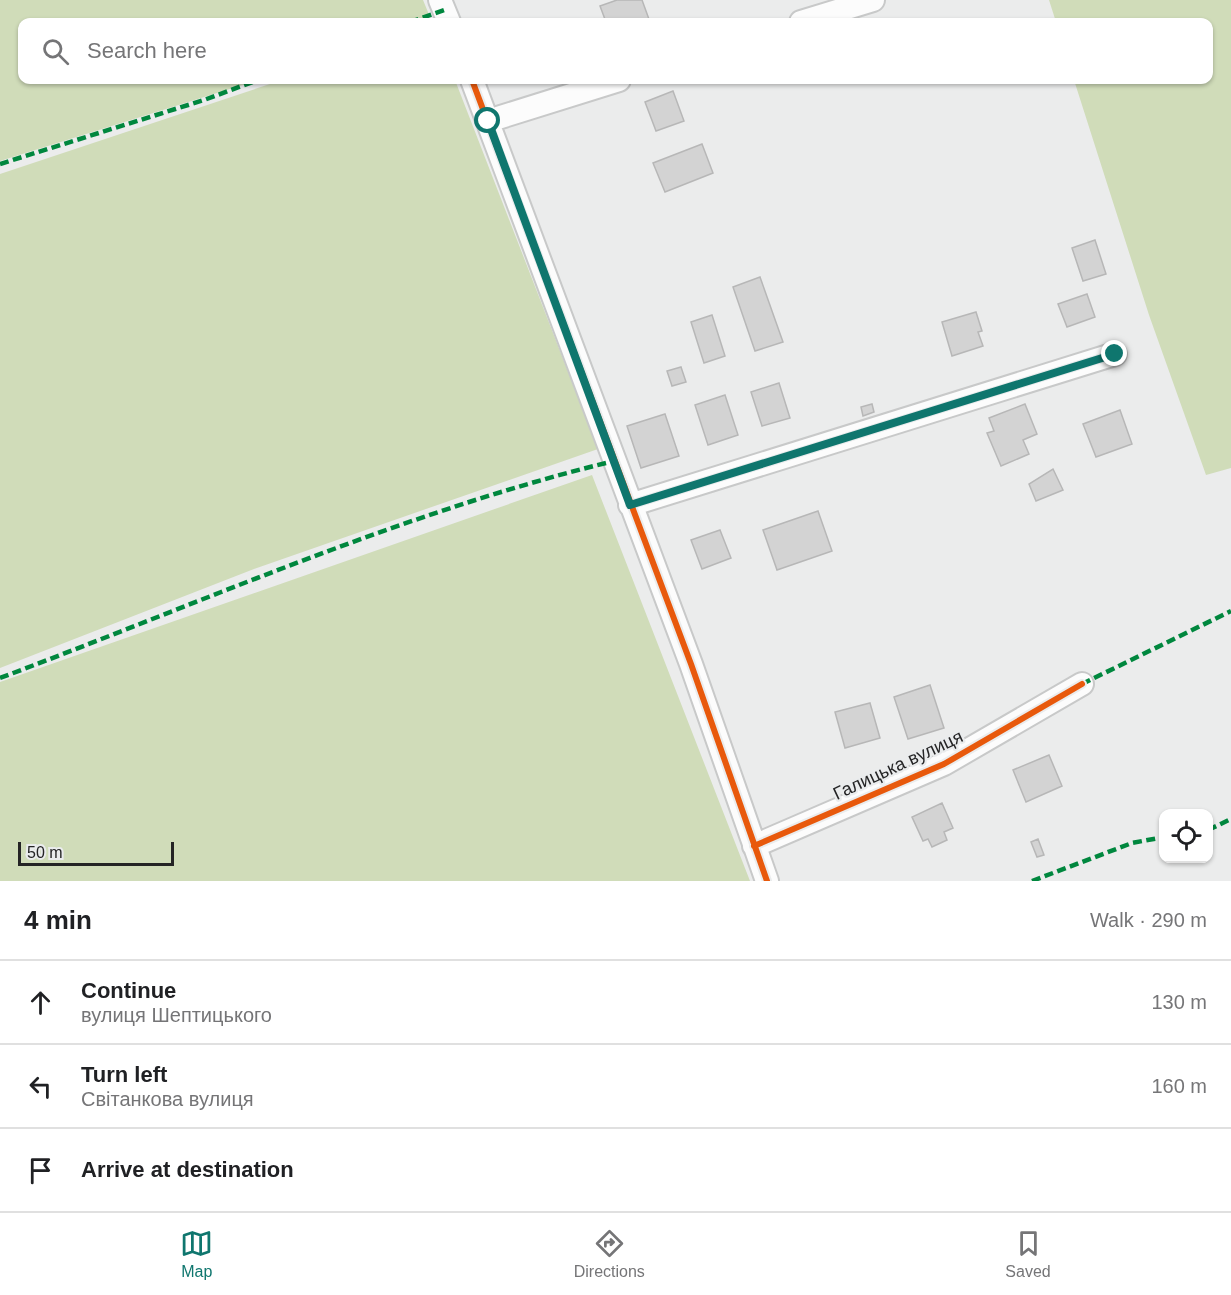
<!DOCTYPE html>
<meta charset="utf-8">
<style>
:root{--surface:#fff;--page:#f6f6f6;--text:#202124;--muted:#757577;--line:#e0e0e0;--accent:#0f766e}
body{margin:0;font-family:Helvetica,sans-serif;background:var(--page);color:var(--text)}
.controls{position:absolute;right:18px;bottom:18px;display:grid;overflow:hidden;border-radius:12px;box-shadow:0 2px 4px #0004}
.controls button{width:54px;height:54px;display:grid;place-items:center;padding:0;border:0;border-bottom:2px solid var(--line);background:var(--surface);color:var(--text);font:30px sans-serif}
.scale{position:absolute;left:18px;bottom:15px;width:156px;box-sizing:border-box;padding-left:6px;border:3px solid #242425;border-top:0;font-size:16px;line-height:21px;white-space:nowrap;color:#242425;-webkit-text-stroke:4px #eaeced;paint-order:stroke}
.stop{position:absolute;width:18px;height:18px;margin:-14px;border:4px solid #0f766e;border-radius:50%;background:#fff}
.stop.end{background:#0f766e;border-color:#fff;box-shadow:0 2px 6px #0008}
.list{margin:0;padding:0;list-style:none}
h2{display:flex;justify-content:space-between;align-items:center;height:78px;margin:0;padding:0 24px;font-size:26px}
h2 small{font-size:20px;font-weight:400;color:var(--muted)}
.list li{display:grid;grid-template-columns:39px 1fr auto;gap:18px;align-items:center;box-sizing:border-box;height:84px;padding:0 24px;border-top:2px solid var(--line)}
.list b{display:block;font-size:22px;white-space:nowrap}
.list p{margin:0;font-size:20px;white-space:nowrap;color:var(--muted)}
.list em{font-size:20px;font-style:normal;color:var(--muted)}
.icon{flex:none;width:33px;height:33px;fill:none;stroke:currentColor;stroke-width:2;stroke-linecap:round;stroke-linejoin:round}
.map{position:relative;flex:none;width:1231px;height:881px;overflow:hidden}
.search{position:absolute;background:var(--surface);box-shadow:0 2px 4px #0004;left:18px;right:18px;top:18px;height:66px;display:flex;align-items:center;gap:15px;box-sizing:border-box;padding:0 21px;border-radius:12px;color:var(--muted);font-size:22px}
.sheet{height:330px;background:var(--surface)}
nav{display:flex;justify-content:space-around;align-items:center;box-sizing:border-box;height:84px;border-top:2px solid var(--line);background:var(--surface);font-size:16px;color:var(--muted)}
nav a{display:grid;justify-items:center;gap:3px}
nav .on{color:var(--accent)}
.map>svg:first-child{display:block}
</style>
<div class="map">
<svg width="1231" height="881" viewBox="0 0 1231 881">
<rect width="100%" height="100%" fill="#ebecec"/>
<path fill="#d0dcb9" d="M0,0H423L430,17L414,22H22V80H258L0,161Z
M1049,0H1231V468L1206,475L1149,315L1074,80H1208V22H1056Z
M282,80H455L598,449L254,569L0,668V174Z
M592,475L750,881H0V682Z"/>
<path fill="#d3d3d3" stroke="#b7b7b7" stroke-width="1.5" d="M617,0H642L650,22H606L600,6Z
M673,91L684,121L656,131L645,102Z
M702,144L713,173L665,192L653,163Z
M1095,240L1106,274L1083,281L1072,248Z
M760,277L783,342L755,351L733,287Z
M1087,294L1095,317L1067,327L1058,304Z
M976,312L982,331L978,332L983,346L952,356L942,322Z
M712,315L725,356L704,363L691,322Z
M681,367L686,382L672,386L667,371Z
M779,383L790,418L762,426L751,392Z
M725,395L738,435L708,445L695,405Z
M872,404L874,412L863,416L861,407Z
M1025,404L1037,434L1023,440L1029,454L1001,466L987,433L994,431L989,418Z
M1120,410L1132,444L1096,457L1083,424Z
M665,414L679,456L641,468L627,426Z
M1053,469L1063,490L1036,501L1029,484Z
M818,511L832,551L777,570L763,530Z
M720,530L731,558L702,569L691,540Z
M930,685L944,728L908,739L894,697Z
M870,703L880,738L845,748L835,712Z
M1049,755L1062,786L1026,802L1013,770Z
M942,803L953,828L944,832L947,840L932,847L928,839L923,841L912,817Z
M1038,839L1044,855L1037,857L1031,842Z"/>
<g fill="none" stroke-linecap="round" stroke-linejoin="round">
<defs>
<path id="street" d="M440,0L449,22
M801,22L873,0
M472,80L691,664L767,881
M488,121L619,80
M630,505L1115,354
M754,846L944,764L1082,684"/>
</defs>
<use href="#street" stroke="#c8c9c9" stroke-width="26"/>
<use href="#street" stroke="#fcfcfc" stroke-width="22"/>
<path stroke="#00873e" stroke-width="4.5" stroke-dasharray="9 4.5" stroke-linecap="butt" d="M410,22L444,10
M0,164L204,100L258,80
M0,678C203,602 403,512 614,461
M1082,684L1231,611
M1208,830L1231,819
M1032,881L1132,843L1164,837"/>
<defs>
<path id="cycleway" d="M472,80L691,664L767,881
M630,505L1115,354
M754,846L944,764L1082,684"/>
</defs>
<use href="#cycleway" stroke="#eaeced" stroke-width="10"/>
<use href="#cycleway" stroke="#e8590c" stroke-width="6"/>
</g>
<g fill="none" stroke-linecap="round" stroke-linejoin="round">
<path stroke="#0f766e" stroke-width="8" d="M488,121L630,505L1115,354"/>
</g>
<g text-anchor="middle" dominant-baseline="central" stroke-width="4.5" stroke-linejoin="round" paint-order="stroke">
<g font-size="18" fill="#242425" stroke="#eaeced">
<text transform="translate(898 765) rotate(-25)">Галицька вулиця</text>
</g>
</g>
</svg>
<div class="controls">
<button><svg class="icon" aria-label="locate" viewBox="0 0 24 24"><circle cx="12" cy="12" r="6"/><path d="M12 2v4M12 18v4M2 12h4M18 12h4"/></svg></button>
</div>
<div class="scale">50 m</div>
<div class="stop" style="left:488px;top:121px"></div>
<div class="stop end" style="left:1115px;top:354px"></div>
<div class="search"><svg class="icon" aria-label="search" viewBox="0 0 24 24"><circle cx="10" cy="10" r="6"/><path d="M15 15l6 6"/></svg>Search here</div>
</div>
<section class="sheet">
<h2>4 min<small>Walk · 290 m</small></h2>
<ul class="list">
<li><svg class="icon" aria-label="ahead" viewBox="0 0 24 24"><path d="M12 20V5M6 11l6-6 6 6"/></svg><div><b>Continue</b><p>вулиця Шептицького</p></div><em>130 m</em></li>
<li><svg class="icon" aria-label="left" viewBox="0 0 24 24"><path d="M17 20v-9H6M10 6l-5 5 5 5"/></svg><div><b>Turn left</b><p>Світанкова вулиця</p></div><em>160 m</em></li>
<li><svg class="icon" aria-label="arrive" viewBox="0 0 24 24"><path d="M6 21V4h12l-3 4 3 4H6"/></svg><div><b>Arrive at destination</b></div></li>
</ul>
</section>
<nav>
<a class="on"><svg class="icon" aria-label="map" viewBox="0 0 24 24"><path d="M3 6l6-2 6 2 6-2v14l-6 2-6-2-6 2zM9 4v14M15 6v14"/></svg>Map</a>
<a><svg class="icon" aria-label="directions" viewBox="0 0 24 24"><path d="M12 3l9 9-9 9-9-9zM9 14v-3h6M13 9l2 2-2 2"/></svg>Directions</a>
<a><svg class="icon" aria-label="saved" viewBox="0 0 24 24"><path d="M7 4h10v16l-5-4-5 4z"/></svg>Saved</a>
</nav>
